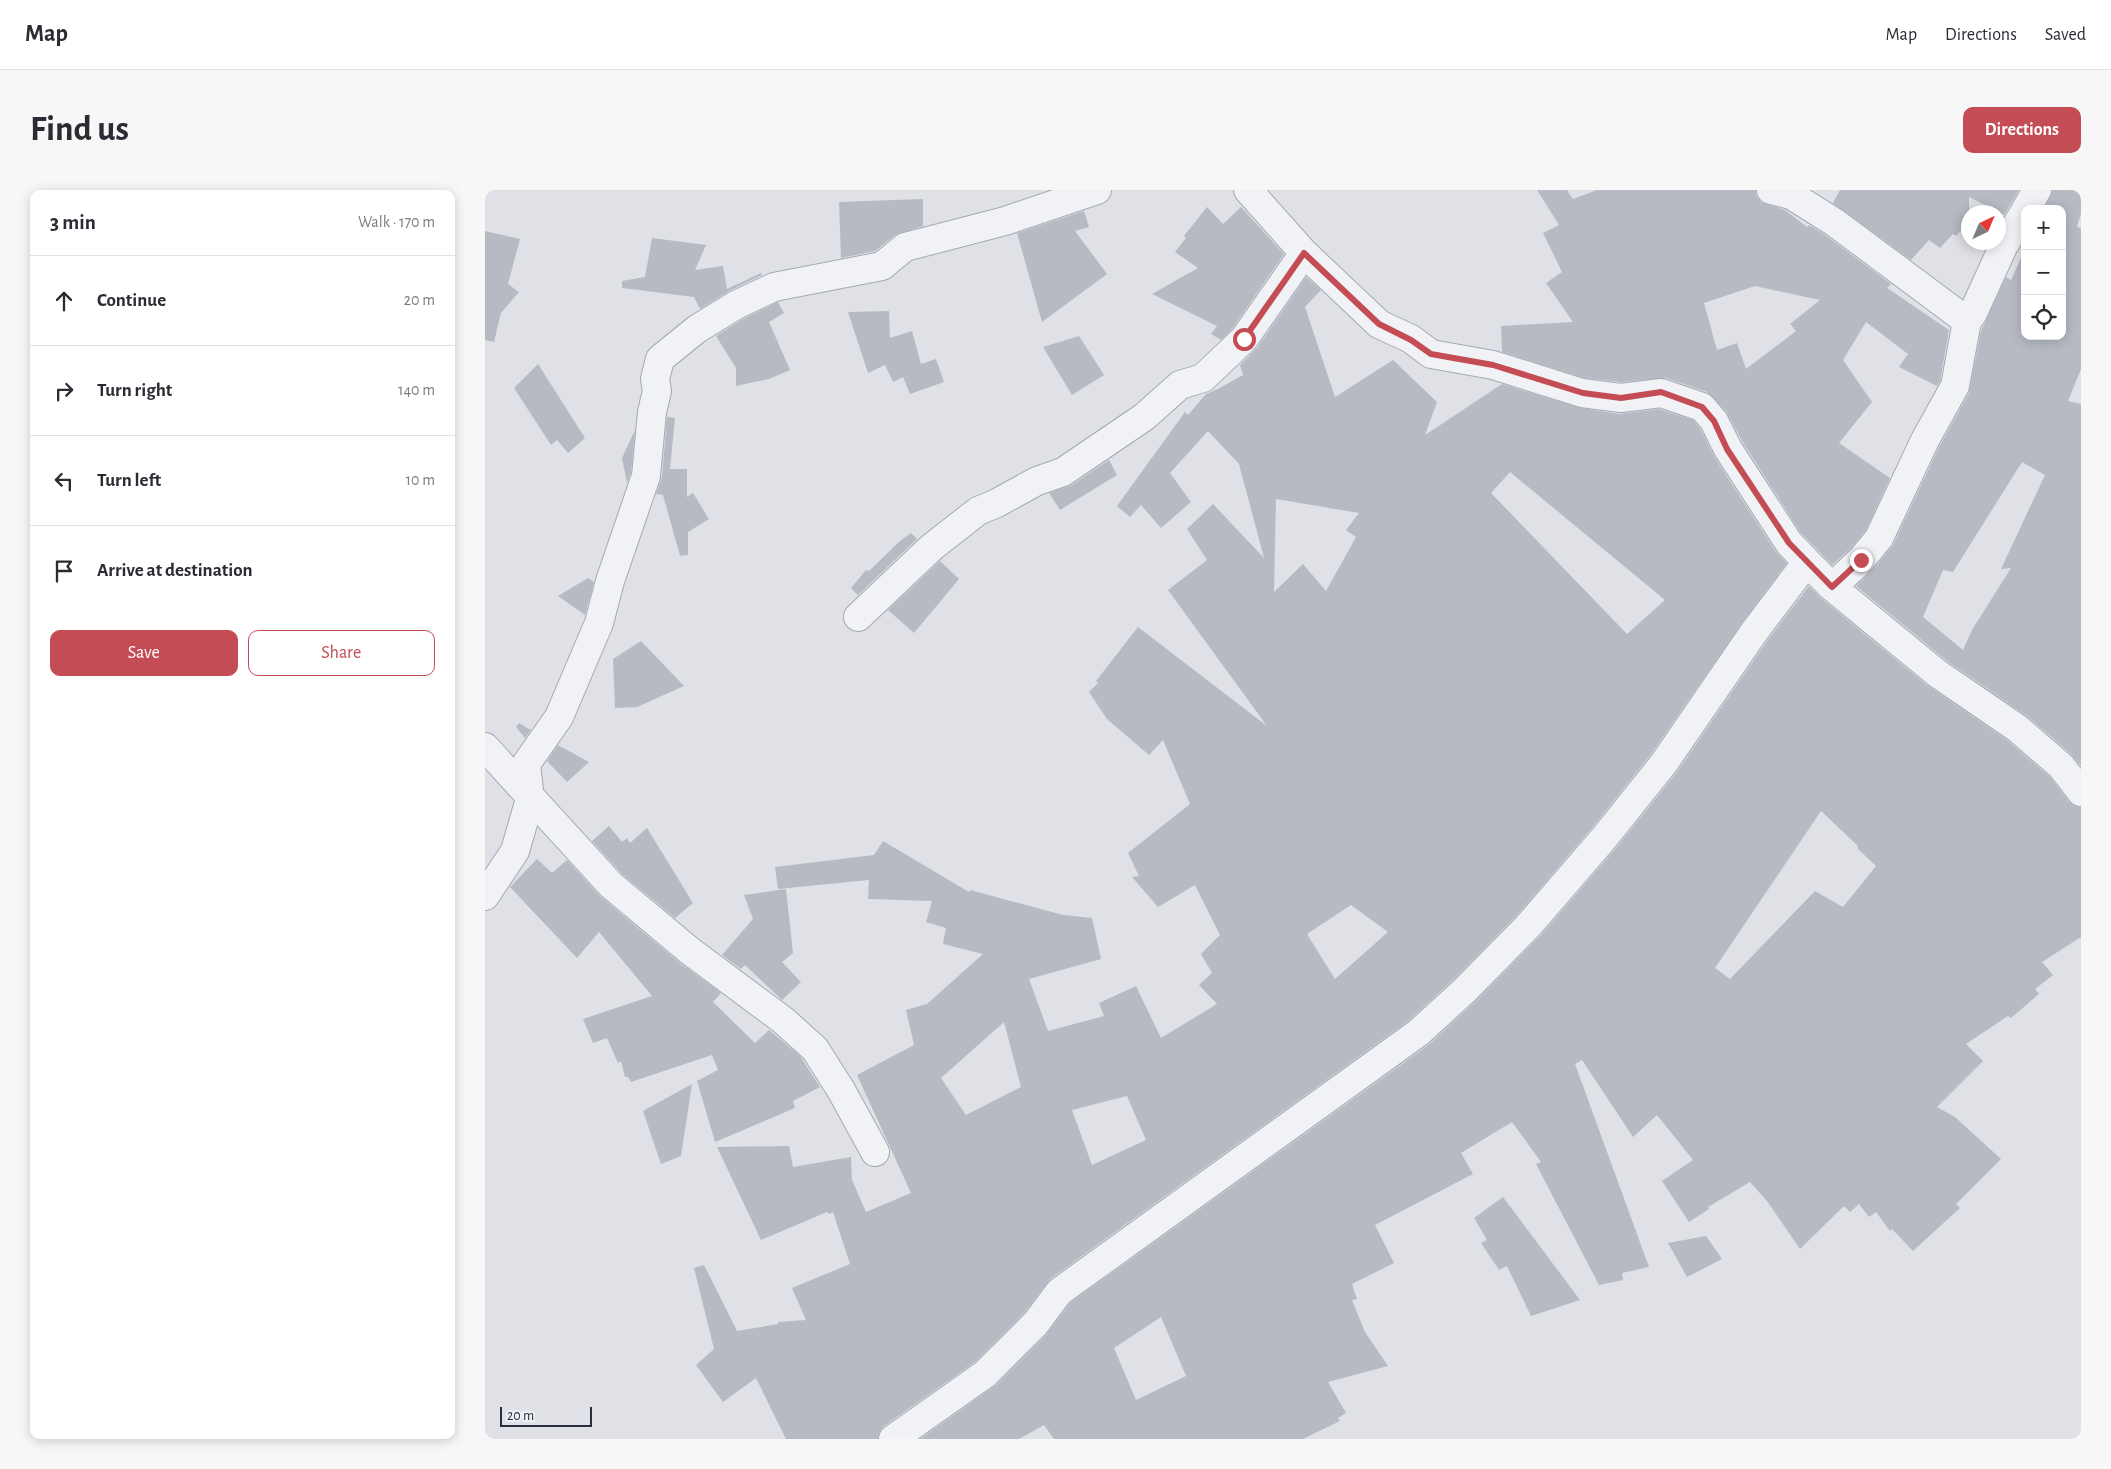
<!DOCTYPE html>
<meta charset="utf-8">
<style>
:root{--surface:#fff;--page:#f7f7f7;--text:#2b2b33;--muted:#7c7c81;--line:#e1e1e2;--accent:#c44c54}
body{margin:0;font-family:"Alegreya Sans",sans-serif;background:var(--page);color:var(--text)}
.controls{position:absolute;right:15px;top:15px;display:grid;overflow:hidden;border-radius:10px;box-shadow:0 2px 12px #0003}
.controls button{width:45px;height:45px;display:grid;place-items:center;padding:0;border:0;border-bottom:1px solid var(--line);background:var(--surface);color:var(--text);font:25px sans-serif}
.compass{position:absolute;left:1476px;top:15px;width:45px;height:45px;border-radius:50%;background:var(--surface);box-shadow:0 2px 12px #0003;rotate:44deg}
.scale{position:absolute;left:15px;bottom:12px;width:92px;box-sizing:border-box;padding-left:5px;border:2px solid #292e3d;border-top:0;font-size:14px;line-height:18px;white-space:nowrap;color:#292e3d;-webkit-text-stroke:4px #eef0f5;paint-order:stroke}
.stop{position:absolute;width:15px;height:15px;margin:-11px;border:4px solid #c44c54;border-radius:50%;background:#fff}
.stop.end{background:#c44c54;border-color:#fff;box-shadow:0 1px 5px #0008}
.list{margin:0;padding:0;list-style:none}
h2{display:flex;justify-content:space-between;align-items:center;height:65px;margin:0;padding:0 20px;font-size:21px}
h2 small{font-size:16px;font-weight:400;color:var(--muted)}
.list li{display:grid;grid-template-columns:32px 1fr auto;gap:15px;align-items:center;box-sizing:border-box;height:90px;padding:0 20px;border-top:1px solid var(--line)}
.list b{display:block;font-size:19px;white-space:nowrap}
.list em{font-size:16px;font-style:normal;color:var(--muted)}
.actions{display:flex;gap:10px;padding:15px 20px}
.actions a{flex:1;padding:11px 0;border:1px solid var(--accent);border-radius:10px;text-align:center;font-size:18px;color:var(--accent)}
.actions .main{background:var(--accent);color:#fff}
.icon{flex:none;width:28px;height:28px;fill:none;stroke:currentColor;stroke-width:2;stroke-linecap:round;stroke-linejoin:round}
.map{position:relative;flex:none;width:1596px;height:1249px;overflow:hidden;border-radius:10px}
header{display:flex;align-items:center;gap:30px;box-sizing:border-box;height:70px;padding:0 25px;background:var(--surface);border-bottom:1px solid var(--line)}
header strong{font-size:24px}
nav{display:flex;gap:28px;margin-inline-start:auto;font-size:18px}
.intro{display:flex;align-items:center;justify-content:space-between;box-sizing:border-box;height:120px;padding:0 30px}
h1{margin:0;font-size:35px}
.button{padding:12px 22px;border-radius:10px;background:var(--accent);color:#fff;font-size:18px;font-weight:700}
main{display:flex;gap:30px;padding:0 30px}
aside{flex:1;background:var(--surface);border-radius:10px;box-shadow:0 2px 12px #0003}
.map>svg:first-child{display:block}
</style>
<header>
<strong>Map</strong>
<nav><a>Map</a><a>Directions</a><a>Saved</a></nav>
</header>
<div class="intro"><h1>Find us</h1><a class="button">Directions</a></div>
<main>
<aside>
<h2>3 min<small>Walk · 170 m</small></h2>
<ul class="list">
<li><svg class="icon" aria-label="ahead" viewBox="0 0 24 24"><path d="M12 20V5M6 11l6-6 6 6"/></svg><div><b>Continue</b></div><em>20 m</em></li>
<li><svg class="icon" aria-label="right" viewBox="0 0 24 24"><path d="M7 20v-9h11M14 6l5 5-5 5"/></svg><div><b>Turn right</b></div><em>140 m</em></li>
<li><svg class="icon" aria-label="left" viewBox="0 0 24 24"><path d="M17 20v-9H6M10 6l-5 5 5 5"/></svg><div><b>Turn left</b></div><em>10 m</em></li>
<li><svg class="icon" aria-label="arrive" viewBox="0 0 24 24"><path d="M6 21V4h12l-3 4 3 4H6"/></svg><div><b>Arrive at destination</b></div></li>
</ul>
<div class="actions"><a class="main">Save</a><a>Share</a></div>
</aside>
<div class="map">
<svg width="1596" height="1249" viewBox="0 0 1596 1249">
<rect width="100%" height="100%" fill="#dfe1e7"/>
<path fill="#b6bac3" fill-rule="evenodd" d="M1052,0H1082L1088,9L1112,0H1271V5L1276,12L1300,20L1322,37L1324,35L1340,45L1406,94L1402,98L1464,140L1455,191L1452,196L1414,177L1423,164L1381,132L1358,170L1387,212L1354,253L1405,288L1381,340L1365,359L1347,375L1316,343L1257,251L1241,221L1222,202L1181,188L1136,192L1100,188L1017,162L1016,136L1088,132L1061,93L1077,82L1058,43L1074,35ZM1270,96L1335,110L1305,134L1311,141L1261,179L1252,153L1232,160L1219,113Z
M1355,0H1534L1519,25L1484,7V32L1471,46L1468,44L1455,58L1444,50L1426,70L1348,13Z
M1568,0H1596V24L1592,36L1596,39V179L1583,211L1596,214V576L1586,564L1542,526L1462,471L1371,396L1388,380L1408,355L1454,257L1484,203L1496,141L1521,87L1526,90L1540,59V146H1577V19H1559ZM1537,272L1560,285L1516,379L1526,378L1487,440L1478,460L1438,427L1458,380L1468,382Z
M438,9V36L410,45L390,61L356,68L354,12Z
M722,17L738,34L756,17L799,64L747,139L736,150L726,144L732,136L667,104L713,78L690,62L701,48L699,46Z
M599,21L604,37L590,41L622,84L557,132L532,43Z
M0,41L35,49L23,94L34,102L16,123L9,152L0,150Z
M167,48L221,55L210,80L238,76L242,99L276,83L277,85L244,101L215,119L209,107L137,98V91L160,87Z
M821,87L836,100L820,117L850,207L908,170L952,212L940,245L1017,194L1095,218L1134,224L1174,219L1208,230L1216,240L1230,268L1291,362L1302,373L1257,433L1166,564L1107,638L1032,725L968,790L923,831L565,1089L539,1123L490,1172L399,1236L394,1242L393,1249H301L271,1188L238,1212L211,1175L229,1159L209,1078L219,1075L252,1141L293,1134V1132L321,1130L307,1098L365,1074L348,1022L344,1024L342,1022L276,1050L232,957L304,956L308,977L366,967L367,990L381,1022L426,1003L372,885L429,855L421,820L442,814L498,764L458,754L461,738L441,732L447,711L383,709L384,690L293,699L290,677L389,665L398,651L484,702L485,700L578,725L607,728L616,769L544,789L563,841L619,826L614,813L651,796L676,848L732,814L714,795L727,783L716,764L735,745L710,695L673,717L647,687L654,686L643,663L705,614L678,550L664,565L622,529L604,502L613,493L611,491L653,437L782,536L683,400L722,370L702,339L728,314L779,368L754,274L723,241L685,283L706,312L676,338L656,315L645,327L632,316L700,222L703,225L721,204L733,199L758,185L755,175L772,158ZM1025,282L1180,410L1142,444L1006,303ZM791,309L874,323L861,340L871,347L841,401L818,374L789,402ZM866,715L903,742L850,789L822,744ZM519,832L536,897L481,925L456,888ZM642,906L661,950L607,975L587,920Z
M293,112L299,123L284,132L305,180L284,189L251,196V178L231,146L258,129Z
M404,121L405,148L427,141L436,174L451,169L459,192L425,204L418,187L408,192L400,175L383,183L363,122Z
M594,146L619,185L587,205L558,157Z
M53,174L100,248L83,263L72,250L66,255L29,198Z
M182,227L190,228L185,279H202V307L208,303L224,329L203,342V365L195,366L178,305L171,304L177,287Z
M150,240L146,283L142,293L137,268Z
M624,270L632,285L575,320L564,303L587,295Z
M426,343L432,349L373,405L366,398L381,380L384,381L415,351Z
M455,371L474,389L429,443L403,420Z
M103,388L109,392L100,425L73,406Z
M1324,396L1337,409L1443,496L1522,550L1565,587L1584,612L1590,616L1596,617V747L1557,772L1568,785L1550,799L1554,804L1526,828L1523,826L1481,854L1498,871L1452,917L1470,927L1516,969L1471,1014L1475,1018L1428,1061L1407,1039L1405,1041L1391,1022L1384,1027L1374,1014L1365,1022L1359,1016L1315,1059L1282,1011L1265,992L1223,1017L1224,1019L1204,1032L1177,991L1208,970L1172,925L1148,947L1097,870L1090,874L1164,1077L1137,1083L1138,1090L1114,1095L1051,974L1056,972L1027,932L976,963L988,984L890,1035L909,1073L867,1094L872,1109L867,1110L880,1142L903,1176L843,1192L861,1223L853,1228L855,1231L818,1249H569L559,1235L534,1249H435L511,1195L562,1144L585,1113L942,856L990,812L1055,746L1131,658L1192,582L1282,451ZM1336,621L1373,656L1372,658L1391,676L1358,717L1330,701L1245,789L1230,778ZM676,1127L701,1186L651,1210L629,1158Z
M156,451L199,496L152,517L130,518L128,469Z
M34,533L46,540L40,548L31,537Z
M73,555L104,572L82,592L62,571Z
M124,636L137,652L142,648L145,653L162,638L208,713L190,728L137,684L107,651Z
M52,669L67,683L82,670L116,707L195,773L236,803L228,812L270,853L284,840L315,866L335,897L308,911L310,918L230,952L212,891L233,880L227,865L146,892L143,887H140L136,871L133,873L122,848L108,853L98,829L167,806L114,742L92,768L25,697Z
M301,699L308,763L297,772L316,792L297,810L260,775L256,779L237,765L268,729L259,705Z
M207,894L196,966L176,974L158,921Z
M1018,1007L1095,1110L1046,1126L1022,1076L1014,1080L996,1053L1002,1050L989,1028Z
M1221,1046L1237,1069L1202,1087L1183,1053Z"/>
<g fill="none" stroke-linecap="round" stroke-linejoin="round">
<defs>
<path id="minor" d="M763,0L819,63L894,134L926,149L946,164L1008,175L1097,203L1136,208L1176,203L1217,217L1229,231L1243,259L1304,353L1322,372L1347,397L1453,484L1532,538L1576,576L1596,602
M1286,0L1306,5L1349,32L1482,131
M1541,19L1552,0
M1347,397L1376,370L1394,348L1440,250L1470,196L1482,131L1488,123L1518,57L1540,21
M373,427L447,357L493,321L512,313L552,291L578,282L659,227L695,195L718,188L759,149L819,63
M0,557L126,695L205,761L299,831L330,859L356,900L390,962
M0,706L30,661L45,609L41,574L74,527L114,433L125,391L161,286L167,222L172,201L170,189L175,169L212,139L251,115L289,97L397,76L420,57L520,31L612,0
M408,1249L500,1184L551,1133L574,1102L933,843L979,801L1043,736L1119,648L1179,573L1269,442L1322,372"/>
</defs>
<use href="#minor" stroke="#a5a8b1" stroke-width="30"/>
<use href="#minor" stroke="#f1f2f6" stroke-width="28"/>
</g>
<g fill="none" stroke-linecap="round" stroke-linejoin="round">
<path stroke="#c44c54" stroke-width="6" d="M759,149L819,63L894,134L926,150L946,164L1008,175L1098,203L1136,208L1176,202L1217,217L1229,231L1242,259L1304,353L1347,397L1376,370"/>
</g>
</svg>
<div class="controls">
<button>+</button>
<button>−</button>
<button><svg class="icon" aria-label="locate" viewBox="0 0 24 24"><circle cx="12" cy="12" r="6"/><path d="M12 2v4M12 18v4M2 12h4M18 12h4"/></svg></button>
</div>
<svg class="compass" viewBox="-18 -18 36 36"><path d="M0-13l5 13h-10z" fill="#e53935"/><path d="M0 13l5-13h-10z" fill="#7c7c81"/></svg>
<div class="scale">20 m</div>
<div class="stop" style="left:759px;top:149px"></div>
<div class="stop end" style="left:1376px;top:370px"></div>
</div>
</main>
